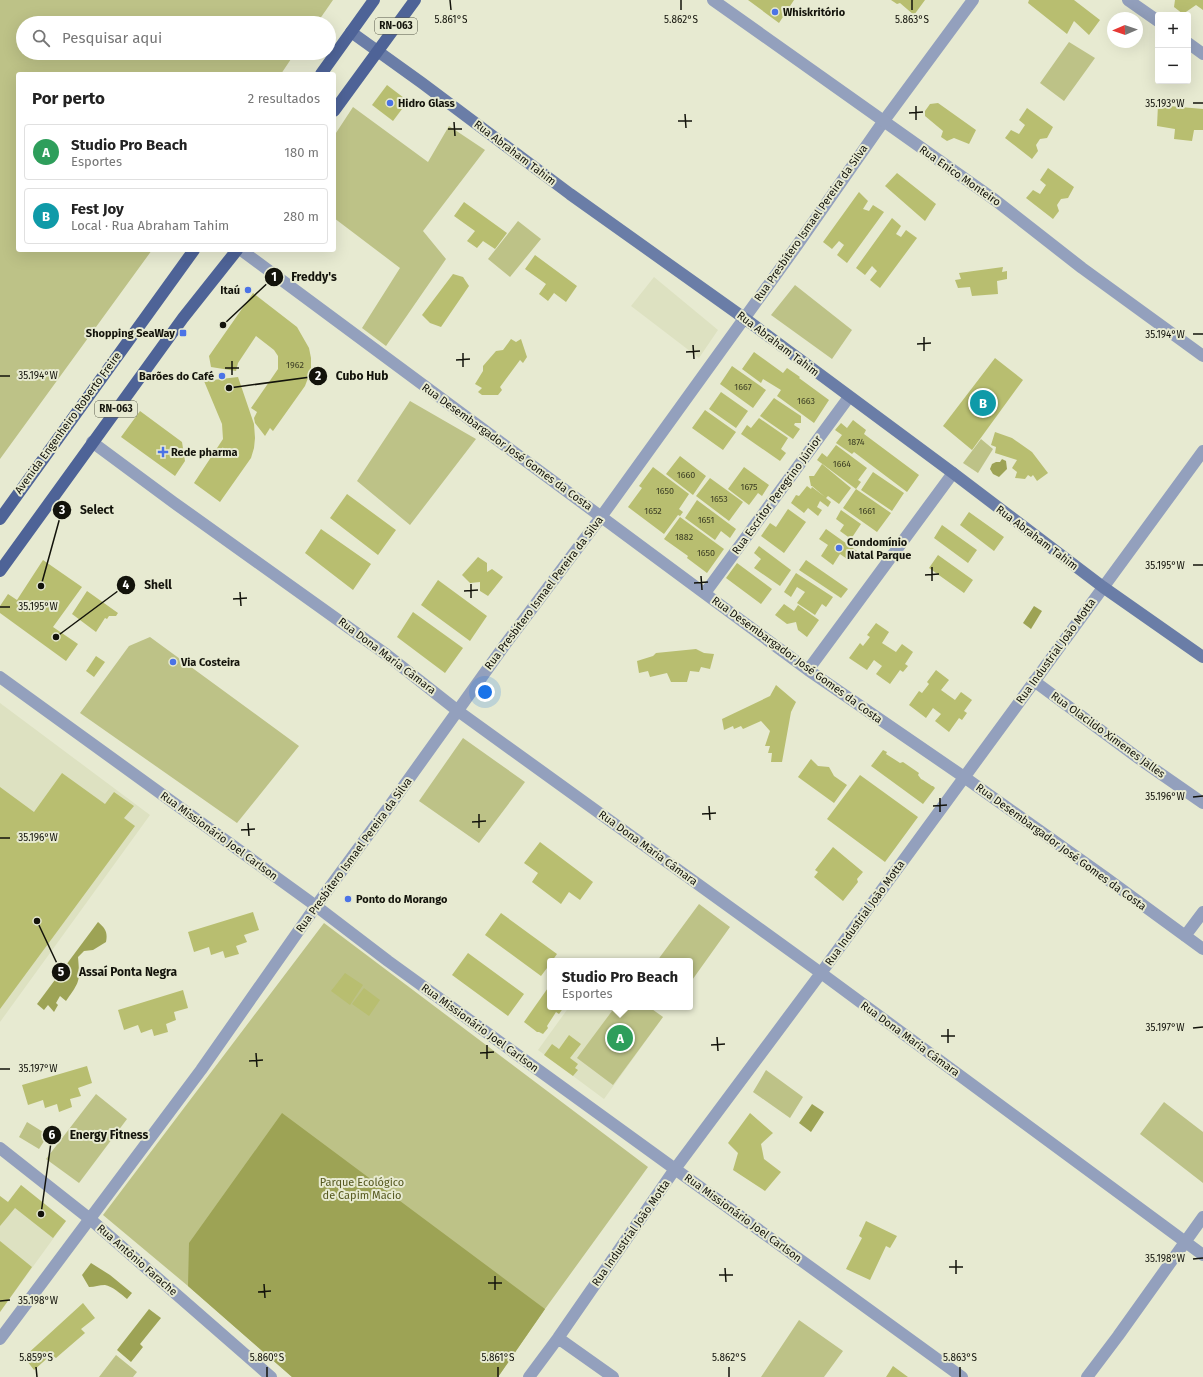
<!DOCTYPE html>
<html lang="pt">
<meta charset="utf-8">
<style>
:root{--surface:#fff;--page:#f6f6f6;--text:#222;--muted:#767676;--line:#e0e0e0;--accent:#4b73e6}
body{margin:0;font-family:"Fira Sans",sans-serif;background:var(--page);color:var(--text)}
.controls{position:absolute;right:12px;top:12px;display:grid;overflow:hidden;border-radius:4px;box-shadow:0 4px 16px #0002}
.controls button{width:36px;height:36px;display:grid;place-items:center;padding:0;border:0;border-bottom:1px solid var(--line);background:var(--surface);color:var(--text);font:20px sans-serif}
.compass{position:absolute;left:1107px;top:12px;width:36px;height:36px;border-radius:50%;background:var(--surface);box-shadow:0 4px 16px #0002;rotate:268deg}
.you{position:absolute;left:485px;top:692px;width:14px;height:14px;margin:-10px;border:3px solid #fff;border-radius:50%;background:#1a73e8;box-shadow:0 0 0 6px #1a73e833}
.badge{display:grid;place-items:center;width:26px;height:26px;border-radius:50%;background:var(--accent);color:#fff;font-size:13px;font-weight:700}
.pin{position:absolute;translate:-50% -50%;border:2px solid #fff;box-shadow:0 1px 4px #0006}
.popup{position:absolute;left:547px;top:958px;width:146px;height:52px;box-sizing:border-box;display:grid;place-content:center;border-radius:4px;background:var(--surface);filter:drop-shadow(0 1px 3px #0005);font-size:13px;white-space:nowrap;color:var(--muted)}
.popup b{font-size:15px;color:var(--text)}
.popup::after{content:'';position:absolute;left:50%;top:100%;margin-left:-8px;border:8px solid transparent;border-top-color:var(--surface)}
.list{margin:0;padding:0;list-style:none}
h2{display:flex;justify-content:space-between;align-items:center;height:52px;margin:0;padding:0 16px;font-size:17px}
h2 small{font-size:13px;font-weight:400;color:var(--muted)}
.list li{display:grid;grid-template-columns:26px 1fr auto;gap:12px;align-items:center;box-sizing:border-box;height:56px;margin:0 8px 8px;padding:0 8px;border:1px solid var(--line);border-radius:4px}
.list b{display:block;font-size:15px;white-space:nowrap}
.list p{margin:0;font-size:13px;white-space:nowrap;color:var(--muted)}
.list em{font-size:13px;font-style:normal;color:var(--muted)}
.icon{flex:none;width:22px;height:22px;fill:none;stroke:currentColor;stroke-width:2;stroke-linecap:round;stroke-linejoin:round}
.map{position:relative;flex:none;width:1203px;height:1377px;overflow:hidden}
.search{position:absolute;background:var(--surface);box-shadow:0 4px 16px #0002;left:16px;top:16px;width:320px;height:44px;display:flex;align-items:center;gap:10px;box-sizing:border-box;padding:0 14px;border-radius:22px;color:var(--muted);font-size:15px}
.panel{position:absolute;background:var(--surface);box-shadow:0 4px 16px #0002;left:16px;top:72px;width:320px;height:180px;border-radius:4px}
.map>svg:first-child{display:block}
</style>
<div class="map">
<svg width="1203" height="1377" viewBox="0 0 1203 1377">
<rect width="100%" height="100%" fill="#e7ead1"/>
<path fill="#dde1c1" d="M654,277L718,330L699,358L631,306Z
M0,703L150,815L0,1022Z
M569,1007H649L663,1017L604,1099L538,1050Z
M21,1185L66,1221L0,1312V1196L8,1202Z"/>
<path fill="#bdc287" d="M0,0H333L317,23H23V53H295L281,74H18V250H152L0,459Z
M1069,42L1095,58L1064,101L1040,83Z
M353,107L428,162L449,126L485,150L423,231L446,259L386,346L362,328L400,268L334,218V136Z
M518,221L541,239L510,277L488,259Z
M795,285L852,330L832,359L771,315Z
M410,401L476,439L410,525L357,481Z
M981,439L993,449L978,473L963,463Z
M150,637L299,746L237,823L80,713L129,646Z
M463,738L525,782L479,843L419,801Z
M699,904L730,927L690,983V961H657Z
M324,923L648,1167L545,1309L498,1377H292L188,1286L103,1215Z
M615,1007H649L663,1017L613,1085L577,1058Z
M766,1070L803,1097L790,1118L753,1092Z
M96,1094L127,1119L79,1183L46,1159Z
M1164,1102L1203,1132V1183L1140,1134Z
M27,1122L48,1135L39,1149L19,1137Z
M799,1320L843,1351L824,1377H761Z
M116,1355L137,1372L133,1377H99Z"/>
<path fill="#9da355" d="M1002,459L1006,461L1007,469L999,477L993,474L990,469L992,464L996,462H1000Z
M1034,606L1042,611L1031,629L1023,623Z
M98,922C105,928 108,932 106,942L93,950L84,951L78,957C80,982 80,981 66,1001L60,996L56,1003L58,1005L54,1012L48,1005L44,1010L37,1004Z
M812,1104L824,1112L811,1132L799,1123Z
M282,1113L545,1309L498,1377H292L188,1286L189,1243Z
M91,1263L110,1275L132,1293L127,1299C121,1294 112,1286 105,1285C99,1285 95,1287 89,1287L82,1275Z
M149,1309L161,1318L140,1344L143,1347L131,1362L117,1350Z"/>
<path fill="#b8be70" d="M748,0H794L779,23Z
M891,0H925L914,15L900,3L897,4Z
M1029,0H1074L1100,20L1089,35L1074,21L1067,34L1028,3Z
M1175,0H1203V10L1196,5L1183,14L1174,7Z
M387,85L408,101L393,121L372,105Z
M938,103L976,130L969,144L954,138L947,141L941,137L943,131L925,116V111L930,104Z
M1158,105L1203,109V130H1194L1192,141L1174,139L1175,129L1157,126Z
M1027,108L1053,127L1047,138L1040,139L1036,145L1038,151L1032,159L1005,138L1011,130L1019,134L1025,125L1019,120Z
M1048,168L1074,187L1068,198L1061,199L1057,205L1059,211L1053,219L1026,198L1033,190L1040,194L1046,185L1040,180Z
M897,173L936,204L925,221L885,186Z
M859,192L868,201L863,209L869,211L873,205L884,212L847,263L837,255L844,245L839,241L832,249L823,242Z
M464,202L507,233L495,249L483,241L477,248L467,241L475,231L454,216Z
M892,218L901,226L896,234L901,237L906,230L917,238L880,288L870,280L877,271L872,266L865,275L856,268Z
M535,255L577,286L566,302L554,293L548,301L539,294L546,284L525,269Z
M1003,267L1002,272L1007,271V279L997,281L998,294L972,296L970,287L958,288L955,280L961,279L959,273Z
M453,274L463,277L469,286L441,327L430,323L422,315Z
M253,293L297,327L309,348L311,358V370L305,386L273,431L270,428L265,436L255,423L254,418L257,412L251,408L278,369V356L274,350L256,336L238,363L236,371L211,367L209,356Z
M511,339L516,342L521,339L527,357L523,363L520,360L500,387L502,390L498,395H482L478,392L482,388L475,384L483,371V366L496,351L503,350Z
M754,352L783,373L787,368L800,377L799,378L829,400L814,423L777,396L781,390L763,379L761,383L742,369Z
M995,358L1023,380L972,450L943,426Z
M732,366L766,390L753,408L720,384Z
M238,377L254,424L255,438L254,448L251,458L220,502L194,483L223,439L222,424L204,381Z
M721,392L748,411L736,428L709,409Z
M774,398L801,416V423H795L794,425L800,429L793,439L760,416Z
M705,410L736,432L723,450L692,428Z
M140,411L182,442L185,461L175,476L121,437Z
M759,418L788,438L781,449L786,453L780,461L741,434L747,425L751,428Z
M853,420L866,430L864,434L919,475L907,492L854,452L852,454L836,443L842,435L835,430L841,423L847,428Z
M995,432L1012,438L1032,452L1048,473L1037,481L1033,475L1031,477L1028,475L1025,479L1015,478L1017,472L1012,468L1017,460L995,453L996,447L991,445Z
M836,445L867,468L858,480L861,482L856,489L817,460L822,453L827,457Z
M680,456L706,476L693,495L666,474Z
M822,464L851,488L839,504L828,496L826,498L831,502L828,507L820,501L817,507L822,510L818,516L808,508L804,513L791,503L796,495L799,496L807,486L811,489L812,487L825,497L812,486H811L809,476H814Z
M653,467L689,494L679,509L683,512L680,516L678,515L664,534L628,507L642,488L639,486Z
M744,467L769,485L762,496L758,493L749,505L728,489Z
M873,472L904,493L892,511L861,490Z
M710,478L743,502L729,521L696,496Z
M856,489L891,513L877,532L843,508Z
M347,494L396,530L378,555L330,518Z
M697,500L736,529L730,538L721,531L715,540L685,518Z
M788,509L806,522L784,553L761,536L770,523L776,527Z
M841,510L861,524L851,539L840,531L844,525L836,519Z
M969,512L1004,537L994,551L960,525Z
M680,517L724,549L707,573L687,558L688,556L664,539Z
M942,525L977,550L968,563L934,538Z
M321,529L371,564L353,590L305,553Z
M826,529L857,551L850,561L840,554L833,565L821,556L828,545L819,539Z
M759,546L791,570L780,586L754,568L761,559L754,553Z
M938,555L973,580L964,593L929,568Z
M478,557L487,563V572L492,569L503,577L488,596L480,591V582L470,583L462,575Z
M43,560L82,587L53,627L78,644L66,661L0,613V606L8,594L17,600Z
M806,560L848,589L841,598L799,570Z
M737,563L772,589L761,604L726,578Z
M796,573L833,597L826,607L822,604L815,615L797,603L805,592L797,587L791,597L784,592Z
M438,580L487,616L470,641L421,605Z
M87,591L118,613L116,616H109L107,619L105,618L96,632L72,614Z
M784,604L794,611L798,605L819,620L807,637L798,630L796,622L787,624L775,615Z
M413,612L463,648L445,673L397,637Z
M876,623L889,632L882,643L896,652L902,644L913,652L905,664L908,666L903,672L900,670L890,684L876,674L882,666L874,660L867,670L849,658L860,643L863,646L870,637L867,635Z
M696,649L704,653L714,654L710,669L701,667L699,672L690,671L687,682H671L667,673L650,677L648,671L639,673L637,661L653,656L656,653Z
M96,656L105,662L94,677L86,671Z
M936,670L949,680L941,690L955,700L961,692L972,700L964,711L967,713L962,720L959,718L949,732L935,721L941,714L933,708L926,718L909,705L919,691L922,693L929,684L927,682Z
M776,685L796,702L791,712L782,762H771L772,753H768L770,746H765L770,731L761,721L743,729L741,726L734,729L733,726L724,730L722,719L770,696Z
M883,750L887,752L886,754L897,761L900,763L903,762L919,773L918,775L921,779L923,780L932,786H933L935,788L923,804L871,766Z
M811,759L818,766L829,767L834,776L847,785L834,803L798,777Z
M62,773L105,804L114,792L134,806L124,818L135,826L0,1009V787L34,812Z
M860,775L918,817L885,862L827,819Z
M540,842L593,882L580,900L569,892L561,904L532,882L538,873L524,863Z
M833,847L863,872L857,879L858,882L843,901L814,877L818,872L815,870Z
M253,912L259,930L244,935L247,942L236,946L239,954L225,958L223,951L211,955L209,947L194,952L188,932Z
M501,913L557,954L552,961H550V964L541,976L485,935Z
M468,953L524,994L508,1016L452,975Z
M345,973L363,985L350,1005L331,991Z
M550,985V1007H564L559,1014L556,1012L547,1026L548,1028L543,1034L539,1032H537L524,1022Z
M364,988L380,1000L369,1016L352,1004Z
M183,990L188,1008L174,1012L176,1020L166,1024L168,1032L154,1036L152,1029L141,1033L138,1025L124,1030L118,1010Z
M569,1035L581,1044L570,1058L578,1064L575,1068L578,1070L573,1076L544,1055L552,1044L559,1049Z
M87,1066L92,1083L78,1088L81,1096L70,1099L72,1107L59,1112L57,1104L45,1108L43,1100L28,1105L22,1085Z
M750,1113L773,1133L761,1144L764,1159L781,1172L765,1191L733,1170L738,1153L728,1143Z
M21,1185L66,1221L53,1238L15,1208L0,1226V1196L8,1202Z
M866,1221L897,1236L890,1248L886,1246L870,1280L846,1269L862,1238L859,1236Z
M0,1241L32,1267L0,1312Z
M83,1303L95,1318L81,1329L85,1333L56,1358L51,1355L34,1370L24,1357Z
M893,1366L908,1377H886Z"/>
<g fill="none" stroke-linecap="round" stroke-linejoin="round">
<path stroke="#93a0bd" stroke-width="12" d="M1128,0L1158,21
M1188,43L1203,54
M241,250L808,670L964,777L1106,878L1203,949
M92,442L173,502L387,655L458,711L821,973L1203,1255
M705,593L849,397
M808,670L953,473
M0,677L316,906L388,961L962,1377
M1034,681L1141,760L1203,803
M1185,936L1203,912
M0,1148L90,1219L271,1377
M558,1338L613,1377
M0,1339L201,1070L316,906L388,808L504,646L601,517L798,244L883,122L973,0
M529,1377L558,1338L675,1169L821,973L1203,451
M1087,1377L1118,1336L1203,1217"/>
<path stroke="#93a0bd" stroke-width="12" d="M713,0L995,200L1082,268L1203,356"/>
<path stroke="#6a7da7" stroke-width="12" d="M351,32L422,83L570,194L744,318L953,473L1103,587L1203,657"/>
<path stroke="#4e6397" stroke-width="12" d="M321,74L374,0
M334,111L415,0
M0,519L194,250
M0,571L183,318L237,250"/>
</g>
<path fill="none" stroke="#13130b" stroke-width="1.5" d="M450,0L451,10M681,0V10M912,0V10M1193,103H1203M916,106V120M909,113L923,112M685,114L686,128M678,121H692M454,122L455,136M448,129H462M1193,334H1203M924,337V351M917,344L931,343M693,345L694,359M686,352L700,351M463,353V367M456,360L470,359M232,361V375M225,368H239M0,376H10M1193,565H1203M932,567V581M925,575L939,574M701,576L702,590M694,583L708,582M471,584V598M464,591L478,590M240,592L241,606M233,599L247,598M0,607H10M1193,797L1203,796M940,798V812M709,806L710,820M933,806L947,805M479,814V828M702,814L716,813M472,822L486,821M248,823L249,836M241,830L255,829M0,838H10M1193,1028L1203,1027M948,1029V1043M941,1036H955M717,1037L718,1051M487,1045V1059M711,1045L725,1044M256,1053L257,1067M480,1053L494,1052M249,1061L263,1060M0,1069H10M1193,1259L1203,1258M956,1260V1274M949,1267H963M725,1268L726,1282M719,1275H733M495,1276V1290M488,1283H502M264,1284L265,1298M258,1292L271,1291M0,1301L10,1300M36,1367L37,1377M267,1367V1377M498,1367V1377M729,1367V1377M960,1367V1377"/>
<g fill="#4b73e6" stroke="#e7ead1" stroke-width="1.5">
<circle cx="775" cy="12" r="4"/>
<circle cx="390" cy="103" r="4"/>
<circle cx="248" cy="290" r="4"/>
<rect x="179" y="329" width="8" height="8" rx="2"/>
<circle cx="222" cy="376" r="4"/>
<path d="M161 446h4v4h4v4h-4v4h-4v-4h-4v-4h4z"/>
<circle cx="839" cy="548" r="4"/>
<circle cx="173" cy="662" r="4"/>
<circle cx="348" cy="899" r="4"/>
</g>
<g text-anchor="middle" dominant-baseline="central" stroke-width="4" stroke-linejoin="round" paint-order="stroke">
<g font-size="9" fill="#3c3e24">
<text x="295" y="365">1962</text>
<text x="743" y="387">1667</text>
<text x="806" y="401">1663</text>
<text x="856" y="442">1874</text>
<text x="842" y="464">1664</text>
<text x="686" y="475">1660</text>
<text x="749" y="487">1675</text>
<text x="665" y="491">1650</text>
<text x="719" y="499">1653</text>
<text x="653" y="511">1652</text>
<text x="867" y="511">1661</text>
<text x="706" y="520">1651</text>
<text x="684" y="537">1882</text>
<text x="706" y="553">1650</text>
</g>
<g fill="#e7ead1" stroke="#535446" stroke-width="1">
<rect x="375" y="18" width="42" height="16" rx="3"/>
<rect x="95" y="401" width="42" height="16" rx="3"/>
</g>
<g font-size="10" font-weight="bold" fill="#13130b">
<text x="396" y="26">RN-063</text>
<text x="116" y="409">RN-063</text>
</g>
<g font-size="11" font-weight="bold" fill="#13130b" stroke="#e7ead1" text-anchor="start">
<text x="783" y="12">Whiskritório</text>
<text x="398" y="103">Hidro Glass</text>
<text x="240" y="290" text-anchor="end">Itaú</text>
<text x="175" y="333" text-anchor="end">Shopping SeaWay</text>
<text x="214" y="376" text-anchor="end">Barões do Café</text>
<text x="171" y="452">Rede pharma</text>
<text x="847" y="542">Condomínio<tspan x="847" dy="13">Natal Parque</tspan></text>
<text x="181" y="662">Via Costeira</text>
<text x="356" y="899">Ponto do Morango</text>
</g>
<g font-size="11" fill="#13130b" stroke="#e7ead1">
<text transform="translate(515 153) rotate(37)">Rua Abraham Tahim</text>
<text transform="translate(960 176) rotate(35)">Rua Enico Monteiro</text>
<text transform="translate(811 223) rotate(-55)">Rua Presbítero Ismael Pereira da Silva</text>
<text transform="translate(778 344) rotate(37)">Rua Abraham Tahim</text>
<text transform="translate(68 423) rotate(-54)">Avenida Engenheiro Roberto Freire</text>
<text transform="translate(507 447) rotate(36)">Rua Desembargador José Gomes da Costa</text>
<text transform="translate(777 495) rotate(-54)">Rua Escritor Peregrino Júnior</text>
<text transform="translate(1037 538) rotate(37)">Rua Abraham Tahim</text>
<text transform="translate(544 593) rotate(-53)">Rua Presbítero Ismael Pereira da Silva</text>
<text transform="translate(1056 651) rotate(-54)">Rua Industrial João Motta</text>
<text transform="translate(387 656) rotate(37)">Rua Dona Maria Câmara</text>
<text transform="translate(797 660) rotate(36)">Rua Desembargador José Gomes da Costa</text>
<text transform="translate(1108 735) rotate(36)">Rua Olacildo Ximenes Jalles</text>
<text transform="translate(219 836) rotate(36)">Rua Missionário Joel Carlson</text>
<text transform="translate(1061 847) rotate(36)">Rua Desembargador José Gomes da Costa</text>
<text transform="translate(648 848) rotate(36)">Rua Dona Maria Câmara</text>
<text transform="translate(354 855) rotate(-54)">Rua Presbítero Ismael Pereira da Silva</text>
<text transform="translate(865 913) rotate(-54)">Rua Industrial João Motta</text>
<text transform="translate(480 1028) rotate(36)">Rua Missionário Joel Carlson</text>
<text transform="translate(910 1039) rotate(36)">Rua Dona Maria Câmara</text>
<text transform="translate(743 1218) rotate(36)">Rua Missionário Joel Carlson</text>
<text transform="translate(631 1233) rotate(-55)">Rua Industrial João Motta</text>
<text transform="translate(137 1260) rotate(41)">Rua Antônio Farache</text>
</g>
<g font-size="11" fill="#55581f" stroke="#e7ead1">
<text x="362" y="1182">Parque Ecológico<tspan x="362" dy="13">de Capim Macio</tspan></text>
</g>
</g>
<g font-size="10" text-anchor="middle" fill="#13130b" stroke="#e7ead1" stroke-width="4" stroke-linejoin="round" paint-order="stroke">
<text x="451" y="23">5.861°S</text>
<text x="681" y="23">5.862°S</text>
<text x="912" y="23">5.863°S</text>
<text x="1165" y="107">35.193°W</text>
<text x="1165" y="338">35.194°W</text>
<text x="38" y="379">35.194°W</text>
<text x="1165" y="569">35.195°W</text>
<text x="38" y="610">35.195°W</text>
<text x="1165" y="800">35.196°W</text>
<text x="38" y="841">35.196°W</text>
<text x="1165" y="1031">35.197°W</text>
<text x="38" y="1072">35.197°W</text>
<text x="1165" y="1262">35.198°W</text>
<text x="38" y="1304">35.198°W</text>
<text x="36" y="1361">5.859°S</text>
<text x="267" y="1361">5.860°S</text>
<text x="498" y="1361">5.861°S</text>
<text x="729" y="1361">5.862°S</text>
<text x="960" y="1361">5.863°S</text>
</g>
<path fill="none" stroke="#13130b" stroke-width="1.5" d="M223 325L274 277M229 388L318 376M41 586L62 510M56 637L126 585M37 921L61 972M41 1214L52 1135"/>
<g fill="#13130b" stroke="#e7ead1" stroke-width="1.5">
<circle cx="223" cy="325" r="4"/>
<circle cx="229" cy="388" r="4"/>
<circle cx="41" cy="586" r="4"/>
<circle cx="56" cy="637" r="4"/>
<circle cx="37" cy="921" r="4"/>
<circle cx="41" cy="1214" r="4"/>
<circle cx="274" cy="277" r="10"/>
<circle cx="318" cy="376" r="10"/>
<circle cx="62" cy="510" r="10"/>
<circle cx="126" cy="585" r="10"/>
<circle cx="61" cy="972" r="10"/>
<circle cx="52" cy="1135" r="10"/>
</g>
<g font-size="12" text-anchor="middle" font-weight="bold" fill="#fff">
<text x="274" y="281">1</text>
<text x="318" y="380">2</text>
<text x="62" y="514">3</text>
<text x="126" y="589">4</text>
<text x="61" y="976">5</text>
<text x="52" y="1139">6</text>
</g>
<g font-size="12" text-anchor="middle" font-weight="bold" fill="#13130b" stroke="#e7ead1" stroke-width="4" stroke-linejoin="round" paint-order="stroke">
<text x="314" y="281">Freddy's</text>
<text x="362" y="380">Cubo Hub</text>
<text x="97" y="514">Select</text>
<text x="158" y="589">Shell</text>
<text x="128" y="976">Assaí Ponta Negra</text>
<text x="109" y="1139">Energy Fitness</text>
</g>
</svg>
<div class="controls">
<button>+</button>
<button>−</button>
</div>
<svg class="compass" viewBox="-18 -18 36 36"><path d="M0-13l5 13h-10z" fill="#e53935"/><path d="M0 13l5-13h-10z" fill="#767676"/></svg>
<div class="you"></div>
<div class="pin badge" style="left:620px;top:1038px;background:#2e9e5b">A</div>
<div class="popup"><b>Studio Pro Beach</b>Esportes</div>
<div class="pin badge" style="left:983px;top:403px;background:#0f9aa8">B</div>
<div class="search"><svg class="icon" aria-label="search" viewBox="0 0 24 24"><circle cx="10" cy="10" r="6"/><path d="M15 15l6 6"/></svg>Pesquisar aqui</div>
<section class="panel">
<h2>Por perto<small>2 resultados</small></h2>
<ul class="list">
<li><span class="badge" style="background:#2e9e5b">A</span><div><b>Studio Pro Beach</b><p>Esportes</p></div><em>180 m</em></li>
<li><span class="badge" style="background:#0f9aa8">B</span><div><b>Fest Joy</b><p>Local · Rua Abraham Tahim</p></div><em>280 m</em></li>
</ul>
</section>
</div>
